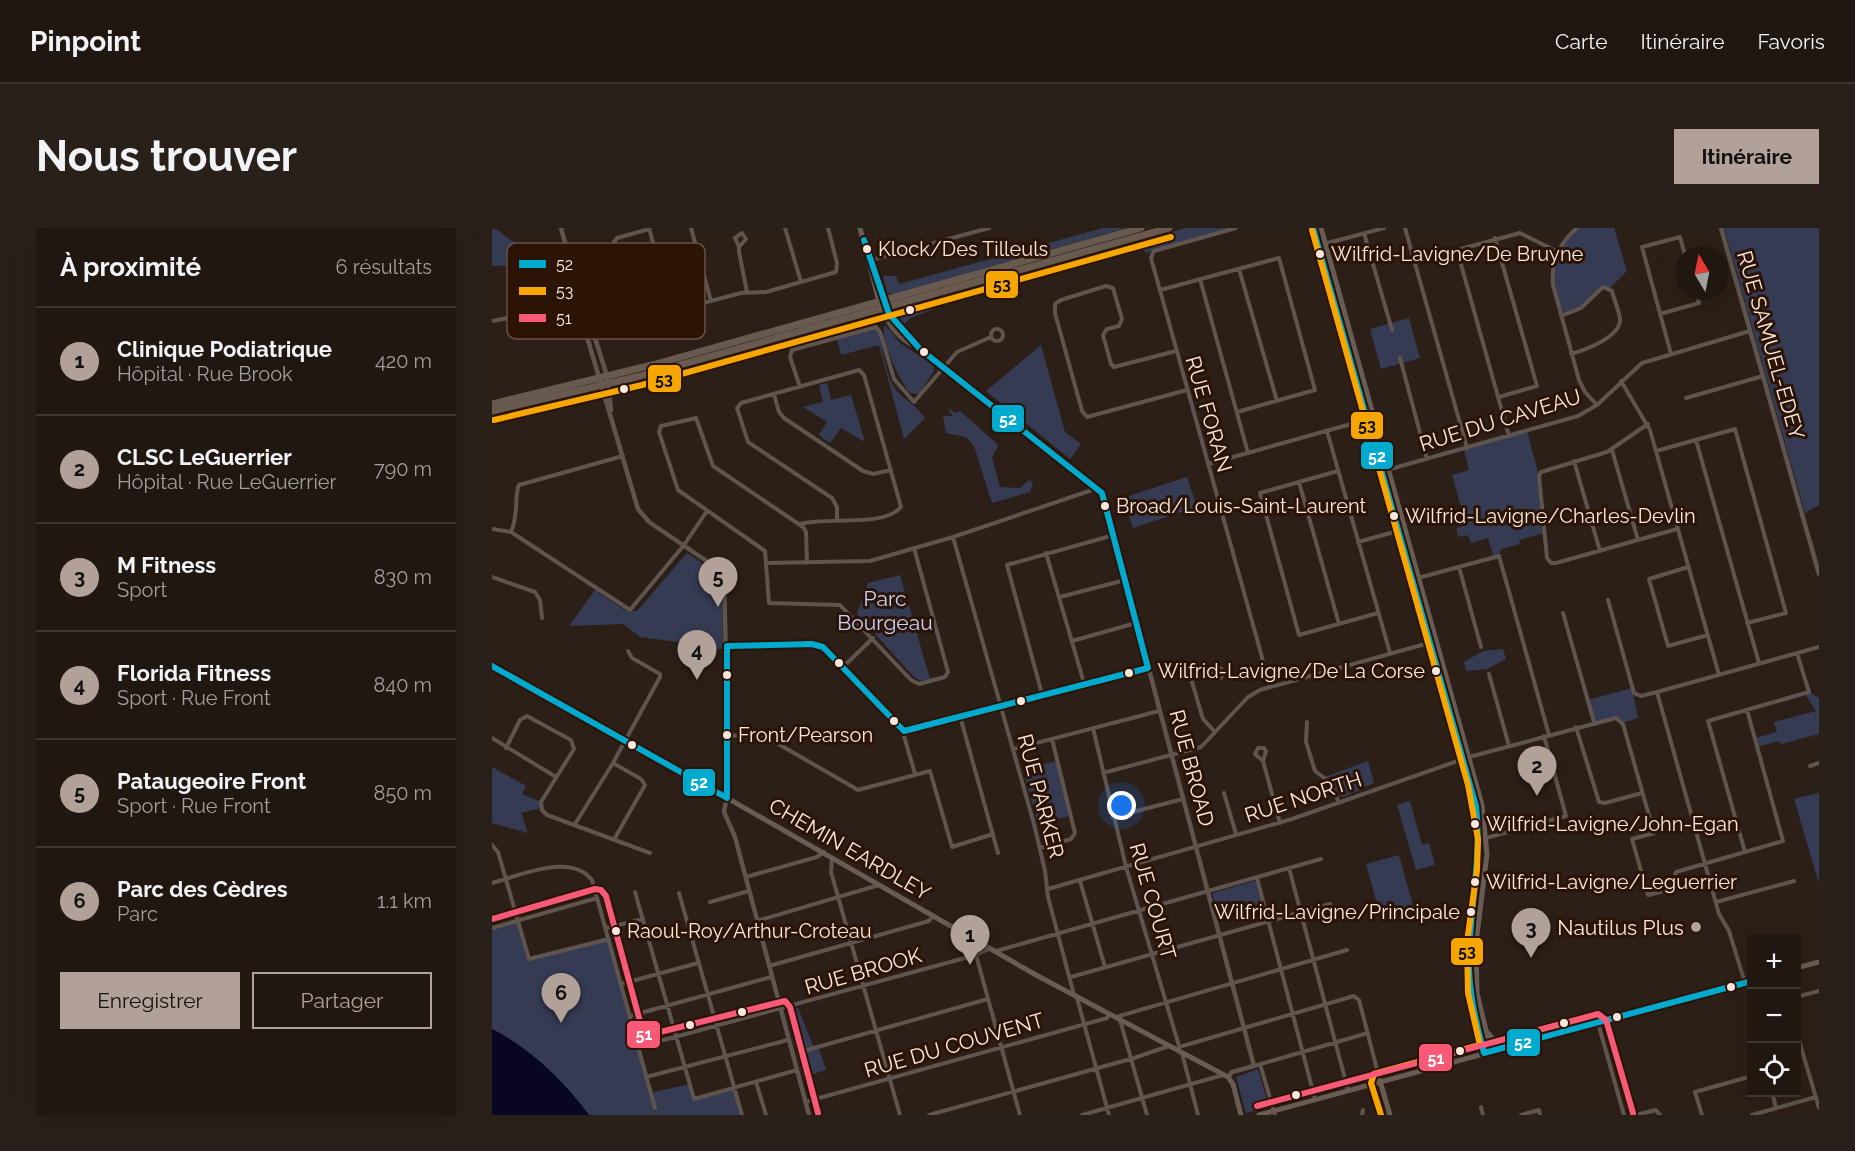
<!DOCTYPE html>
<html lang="fr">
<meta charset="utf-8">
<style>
:root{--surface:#211711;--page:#29201a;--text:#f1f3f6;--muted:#a29f9f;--line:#3e3631;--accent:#b1a198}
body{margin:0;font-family:Raleway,sans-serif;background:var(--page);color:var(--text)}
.controls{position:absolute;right:18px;bottom:18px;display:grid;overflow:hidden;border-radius:0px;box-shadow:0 6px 24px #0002}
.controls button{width:54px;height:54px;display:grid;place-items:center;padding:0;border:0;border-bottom:2px solid var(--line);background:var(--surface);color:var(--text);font:30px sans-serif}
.compass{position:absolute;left:1183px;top:18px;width:54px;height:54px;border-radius:50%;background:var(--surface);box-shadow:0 6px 24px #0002;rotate:350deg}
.you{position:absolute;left:630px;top:578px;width:21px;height:21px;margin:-15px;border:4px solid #fff;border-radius:50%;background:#1a73e8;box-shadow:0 0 0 9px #1a73e833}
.badge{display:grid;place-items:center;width:39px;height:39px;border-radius:50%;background:var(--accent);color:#111;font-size:20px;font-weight:700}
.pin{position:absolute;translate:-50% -50px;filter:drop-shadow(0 2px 3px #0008)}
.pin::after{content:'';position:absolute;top:32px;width:21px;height:18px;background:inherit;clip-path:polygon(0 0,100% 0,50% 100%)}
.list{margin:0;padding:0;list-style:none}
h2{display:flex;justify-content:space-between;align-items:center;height:78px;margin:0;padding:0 24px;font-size:26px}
h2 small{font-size:20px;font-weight:400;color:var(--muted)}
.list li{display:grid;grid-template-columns:39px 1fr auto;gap:18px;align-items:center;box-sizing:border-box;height:108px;padding:0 24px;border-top:2px solid var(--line)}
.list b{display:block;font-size:22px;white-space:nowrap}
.list p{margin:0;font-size:20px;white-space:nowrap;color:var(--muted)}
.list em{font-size:20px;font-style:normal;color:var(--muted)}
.actions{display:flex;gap:12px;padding:18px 24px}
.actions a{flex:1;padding:14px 0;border:2px solid var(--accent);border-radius:0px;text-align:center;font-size:21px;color:var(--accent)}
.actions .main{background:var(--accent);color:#111}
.icon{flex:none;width:33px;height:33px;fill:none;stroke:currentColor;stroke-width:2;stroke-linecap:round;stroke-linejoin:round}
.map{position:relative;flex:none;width:1327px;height:887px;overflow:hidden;border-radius:0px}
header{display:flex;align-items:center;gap:36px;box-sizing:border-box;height:84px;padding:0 30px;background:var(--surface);border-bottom:2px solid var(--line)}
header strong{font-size:28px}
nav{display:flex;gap:33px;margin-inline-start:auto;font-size:21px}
.intro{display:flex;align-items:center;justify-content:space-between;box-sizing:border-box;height:144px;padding:0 36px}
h1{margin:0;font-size:42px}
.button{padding:15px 27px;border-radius:0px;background:var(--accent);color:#111;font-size:21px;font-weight:700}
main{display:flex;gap:36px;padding:0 36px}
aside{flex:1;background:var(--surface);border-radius:0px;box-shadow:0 6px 24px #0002}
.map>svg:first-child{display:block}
</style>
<header>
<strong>Pinpoint</strong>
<nav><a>Carte</a><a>Itinéraire</a><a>Favoris</a></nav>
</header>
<div class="intro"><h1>Nous trouver</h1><a class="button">Itinéraire</a></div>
<main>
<aside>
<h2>À proximité<small>6 résultats</small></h2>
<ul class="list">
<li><span class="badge">1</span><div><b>Clinique Podiatrique</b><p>Hôpital · Rue Brook</p></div><em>420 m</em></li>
<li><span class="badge">2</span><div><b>CLSC LeGuerrier</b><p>Hôpital · Rue LeGuerrier</p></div><em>790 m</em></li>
<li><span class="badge">3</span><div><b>M Fitness</b><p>Sport</p></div><em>830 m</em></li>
<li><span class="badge">4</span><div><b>Florida Fitness</b><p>Sport · Rue Front</p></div><em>840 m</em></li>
<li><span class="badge">5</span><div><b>Pataugeoire Front</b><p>Sport · Rue Front</p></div><em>850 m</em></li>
<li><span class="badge">6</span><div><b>Parc des Cèdres</b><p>Parc</p></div><em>1.1 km</em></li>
</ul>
<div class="actions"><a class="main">Enregistrer</a><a>Partager</a></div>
</aside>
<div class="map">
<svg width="1327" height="887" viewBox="0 0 1327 887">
<rect width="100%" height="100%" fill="#2c1f17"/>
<path fill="#363b54" d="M0,0C17,6 17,19 40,15L51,37L62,52L75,49L77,58L53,60C33,38 30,37 0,38Z
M611,0H634L401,66L395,65L391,48H404L407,56Z
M694,0H739L657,24L654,11Z
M1085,0H1122L1135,43L1118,60L1111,59L1089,80L1069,88C1058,51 1058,29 1085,0Z
M1232,0H1327V277L1313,285Z
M653,12L657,26L649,21L463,72L419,90L412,96L406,88L408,82L417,77Z
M917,90L928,130L889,141L878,101Z
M393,97L408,115L441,137L442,143L427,166L418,165C408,154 386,108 393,97Z
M382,101L386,102C391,120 393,149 405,163C414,173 425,178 433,190L412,211L387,117L349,127L345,111Z
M549,117L573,204L589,216L578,231L494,163Z
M335,155L339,172L359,167L373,214L349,200L338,215L327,207L335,194L311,179L331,174L327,157Z
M455,179L464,185L468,183L504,215L506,218L500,229L508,259L528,260L537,252L541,255L538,264L500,275L482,218L474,209L454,205L451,188H461Z
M1035,203L1047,248L1052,305L1027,312L1028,316L1009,321L1007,328L1002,330L996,310L979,315L976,307L969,309L965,306V300L974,297L960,247L977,242L972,221Z
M695,249L705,279L641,300L631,270Z
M195,325L230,348L231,421L196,419L186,414L148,409L131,396L77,398L103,362L134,383H145Z
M408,347L438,451L429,453L422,449L365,386L376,355Z
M1011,421L1014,431L995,441L974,443L972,434L991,423Z
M1140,460L1146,490L1130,495L1128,491L1102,494L1096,472Z
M1317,464L1327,470V506L1289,516L1287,513L1265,519L1263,510L1285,504L1282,494L1324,483L1312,465Z
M564,533L578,588L546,596L531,542Z
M876,533L882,555L852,569L847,568L841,554L833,549Z
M0,539L34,558L30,566L49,574V580L29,585L36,605L0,595Z
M1327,565V656L1302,571Z
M918,573L930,617L937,615L943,637L924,642L905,577Z
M907,627L921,678L888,687L874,636Z
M766,652L772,675L726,688L720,665Z
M25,692L36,729L117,711L157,865L198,856L202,870L242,860L250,887H97C72,853 38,820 0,801V700Z
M306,780L321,817L327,821L334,842L311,849L294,784Z
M766,841L777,879L754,885L744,849Z"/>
<path fill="#080623" d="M0,801C38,820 72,853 97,887H0Z"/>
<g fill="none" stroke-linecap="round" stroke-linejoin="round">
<path stroke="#5f554e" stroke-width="4" d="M157,0L178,77L185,82L249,65L274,64L344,44L345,35L336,0
M199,0L219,73
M293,0L309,54
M744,0L662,23L659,30L778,458
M913,0L975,220
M1085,0C1067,15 1059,34 1061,57L1087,152L1093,164L1105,177
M872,5L900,102
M1003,10L1045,158L1007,169
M832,16L892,0
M247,19L243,10L250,5L254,11L247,19V24L255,64
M379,32L497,0
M747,41L785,173
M708,51L756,225
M133,61L122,14L125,10L157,1
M668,62L787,30L823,162L745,184
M1168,86L1207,75L1204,63
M1069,88L1089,80L1111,59L1120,63C1122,72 1127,82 1128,91C1129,109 1093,122 1079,126
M0,93L59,82L171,51
M499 107a6 6 0 1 1 12 0a6 6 0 1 1-12 0Z
M684,123L622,139L619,136L611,107L615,101L627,98L630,91L621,60L614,58L569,72L563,76V85L590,183L595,189L695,162
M1179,126L1150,19L1188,9L1193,27
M908,130L935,231
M1129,153L1158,202L1227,447
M308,159L298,129L300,122L384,99L388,104L402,151L422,174L465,124L499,109
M282,166L287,184L292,190L371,243L381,246L399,242
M1194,170L1271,148
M1156,196L1115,224L1049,244L1047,248L1055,330L1059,335H1064L1185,301
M835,203L898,425
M1017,208L965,22L1028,5L1066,24
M1204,212L1267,435
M1120,222L1146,312
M1164,223L1243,201L1294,385L1255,395
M131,228L27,257C22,267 27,287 19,304L138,382L192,317L215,283
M1082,233L1108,323
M716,236L877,191
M895,242L1086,188L1105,177L1150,135L1258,103
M846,243L768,265L807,407L886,385
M807,254L847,396
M308,296C333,288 392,300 409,279L372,147L367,142L249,175L245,180L256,214L340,270L345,279V293
M0,301L19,304
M461,309L542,596L553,643L556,669L582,767
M866,314L913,301
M554,325L592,455
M275,335L378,333L461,309L606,260
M315,335L314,304L311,299L221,238L204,190L169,198L167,204L186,262L273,323L277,375L348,377L419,452L427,456L453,449L456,444L422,320
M967,339L989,419
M1196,339L1157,351L1176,418L1216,407
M0,349L43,364L48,372L50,390
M926,350L1007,328L1057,507
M568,369L633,352
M1116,372L1142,465L1149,468L1165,464
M1071,385L1102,494
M580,413L644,395
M235,418L320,416L335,421L410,501L423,546
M352,438L381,410
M719 445a6 6 0 1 1 12 0a6 6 0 1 1-12 0Z
M719,444L702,448L700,454L711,491L723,504
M997,446L1017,518
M550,466L515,337L622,307
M468,488L506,625
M815,494L814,514L823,543L839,555L847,575
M1084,499L1107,574L1113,575L1150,565
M601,500L634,639L687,818
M412,503L656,440
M236,507L276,510L366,562L438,543L460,619L501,606
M0,510L64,549
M14,520L28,492L35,488L79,512L82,521L49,574L50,582L55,587L158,625
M521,521L667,483
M771,533L763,526L766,520H772L774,523L771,533L788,595
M121,535L149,551L153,557L123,610
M1318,538L1327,535
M611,545L709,519L756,469L768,462L944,413
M732,565L744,606
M621,589L691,571
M83,596L121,535L168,449V446L140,430L136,423
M987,612L1074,588L1052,508
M0,617L6,624L37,731L117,711
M548,620L579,611L583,605L560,511
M1253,624L1216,493L1317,464L1305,425
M340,631L339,644L408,887
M797,640L856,862
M254,649L325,629L332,624
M765,650L823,871
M588,653L613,739
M0,655C27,648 78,624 100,652L163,880
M556,661L800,591L977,529L1124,490L1131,496L1162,605L1140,611L1156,667L1184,660L1182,650L1184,644L1291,613L1255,482
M143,664L202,871L305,842
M187,665L250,887
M218,674L257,663
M1224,674L1302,653
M265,693L387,657
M0,700L105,670
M114,700L151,691
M504,723L829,631
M484,727L528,887
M277,738L437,693L441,688
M579,749L838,676
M1253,755L1237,703L1227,686L1165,464L1327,419
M129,756L206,735
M1304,769L1327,763
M585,770L617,887
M138,788L279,749
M624,789L855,722
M628,792L655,887
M1106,795L1132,887
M1304,802L1327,880
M146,819L484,727L497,721
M687,819L862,768L867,772L888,853
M315,822L496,771
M690,825L706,887
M768,836L783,887
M762,838L876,805
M154,849L296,812
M264,854L274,887
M1280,864L1284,880
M313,874L615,790L617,786
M989,879L991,887
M437,887L642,830L677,818
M590,887L731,847
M870,887L871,882
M1029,887L1047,882L1048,887
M1144,887L1164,882L1168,887
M1210,887L1203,864L1260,848
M1260,887L1324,869"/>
<path stroke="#5f554e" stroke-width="4.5" d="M69,0L77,29
M1229,0L1327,346
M77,28L85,75L146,281L157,294L225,340L232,348L237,557L232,584L243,609L317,887
M80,37L115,148L119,182
M395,79L406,98L428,121L602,256L611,268L762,838L740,844L736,849
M389,81C398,99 407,112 426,120"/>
<path stroke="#695c55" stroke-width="5" d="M368,0L388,77
M821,0L984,578C992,630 979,679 977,730C977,763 983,793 992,825
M829,0L990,577L995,626L984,715L985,765L999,823
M378,28L392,73
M0,438L134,512L544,747L736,849L741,856L749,887
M1304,740L1327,734
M997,806L1003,814L1016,816
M888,853L898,887
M767,887L1260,753"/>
<path stroke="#695a50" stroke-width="7" d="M0,176L164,136L649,0
M0,183L148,148L677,0"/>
<defs>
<path id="bus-1" d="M821,0L984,578C990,629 978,678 977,730C976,762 984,794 992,825L1260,753
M0,438L235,570V418L320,416L331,419L412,503L656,440L610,265L428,121L397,86L372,12"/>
<path id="bus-2" d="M820,2L976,557L986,611L985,642L975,714L976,765L988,817L882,846L879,855L889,887
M2,192L150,157L679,9"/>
<path id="bus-3" d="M0,691L103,661L109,662L114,668L152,808L293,773L298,779L326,885
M765,878L1106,786L1114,792L1141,885"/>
</defs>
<use href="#bus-1" stroke="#2b1305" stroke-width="10"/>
<use href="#bus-2" stroke="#2b1305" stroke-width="10"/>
<use href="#bus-3" stroke="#2b1305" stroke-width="10"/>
<use href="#bus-1" stroke="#00a9ce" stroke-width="6"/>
<use href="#bus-2" stroke="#f7a600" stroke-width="6"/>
<use href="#bus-3" stroke="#f75a77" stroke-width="6"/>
</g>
<g fill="#f9e7de" stroke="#2b1305" stroke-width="2">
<circle cx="375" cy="21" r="5"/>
<circle cx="828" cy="26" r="5"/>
<circle cx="418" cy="82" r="5"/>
<circle cx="432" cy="124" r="5"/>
<circle cx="132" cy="161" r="5"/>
<circle cx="613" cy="278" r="5"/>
<circle cx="902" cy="288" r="5"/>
<circle cx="347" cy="435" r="5"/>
<circle cx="944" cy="443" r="5"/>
<circle cx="637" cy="445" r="5"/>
<circle cx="235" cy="447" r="5"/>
<circle cx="529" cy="473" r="5"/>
<circle cx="402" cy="493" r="5"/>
<circle cx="235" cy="507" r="5"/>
<circle cx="140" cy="517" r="5"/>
<circle cx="983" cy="596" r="5"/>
<circle cx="983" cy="654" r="5"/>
<circle cx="979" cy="684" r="5"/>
<circle cx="124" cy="703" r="5"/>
<circle cx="1239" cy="759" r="5"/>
<circle cx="250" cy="784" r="5"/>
<circle cx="1125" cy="789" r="5"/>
<circle cx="1072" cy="795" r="5"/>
<circle cx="198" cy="797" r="5"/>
<circle cx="968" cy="823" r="5"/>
<circle cx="804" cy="867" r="5"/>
</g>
<circle fill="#b1a198" stroke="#2b1305" stroke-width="2" cx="1204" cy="699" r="6"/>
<g text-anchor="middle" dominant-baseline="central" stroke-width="6" stroke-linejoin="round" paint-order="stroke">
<g font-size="20" fill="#f9e7de" stroke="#2b1305" text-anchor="start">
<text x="386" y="21">Klock/Des Tilleuls</text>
<text x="839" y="26">Wilfrid-Lavigne/De Bruyne</text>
<text x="624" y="278">Broad/Louis-Saint-Laurent</text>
<text x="913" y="288">Wilfrid-Lavigne/Charles-Devlin</text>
<text x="933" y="443" text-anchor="end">Wilfrid-Lavigne/De La Corse</text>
<text x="246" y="507">Front/Pearson</text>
<text x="994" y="596">Wilfrid-Lavigne/John-Egan</text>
<text x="994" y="654">Wilfrid-Lavigne/Leguerrier</text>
<text x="968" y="684" text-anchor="end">Wilfrid-Lavigne/Principale</text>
<text x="135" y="703">Raoul-Roy/Arthur-Croteau</text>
</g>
<g font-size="21" fill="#f9e7de" stroke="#2b1305">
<text transform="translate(1279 117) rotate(74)">RUE SAMUEL-EDEY</text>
<text transform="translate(717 186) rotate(74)">RUE FORAN</text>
<text transform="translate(1008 192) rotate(-17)">RUE DU CAVEAU</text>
<text transform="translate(700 540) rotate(75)">RUE BROAD</text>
<text transform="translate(549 568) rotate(75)">RUE PARKER</text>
<text transform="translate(811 569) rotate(-18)">RUE NORTH</text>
<text transform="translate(358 621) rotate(30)">CHEMIN EARDLEY</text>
<text transform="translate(661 673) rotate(74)">RUE COURT</text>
<text transform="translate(371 743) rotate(-16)">RUE BROOK</text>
<text transform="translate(462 817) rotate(-16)">RUE DU COUVENT</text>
</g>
<g font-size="21" fill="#c7d3fd" stroke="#2b1305">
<text x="393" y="370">Parc<tspan x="393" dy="24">Bourgeau</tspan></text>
</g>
<g font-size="21" fill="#f9e7de" stroke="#2b1305" text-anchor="end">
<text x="1192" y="699">Nautilus Plus</text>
</g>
</g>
<rect x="15" y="15" width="198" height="96" rx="9" fill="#2b1305" stroke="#695346" stroke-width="1.5"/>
<rect x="27" y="32" width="27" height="8" fill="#00a9ce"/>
<rect x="27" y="59" width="27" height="8" fill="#f7a600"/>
<rect x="27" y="86" width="27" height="8" fill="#f75a77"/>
<g font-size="16" fill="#f9e7de">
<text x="64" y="42">52</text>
<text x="64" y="69">53</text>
<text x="64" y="96">51</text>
</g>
<g stroke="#2b1305" stroke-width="2">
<rect x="493" y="42" width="34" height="29" rx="6" fill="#f7a600"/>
<rect x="155" y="136" width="35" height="29" rx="6" fill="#f7a600"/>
<rect x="499" y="176" width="34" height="29" rx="6" fill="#00a9ce"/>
<rect x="858" y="183" width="34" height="29" rx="6" fill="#f7a600"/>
<rect x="868" y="213" width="34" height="29" rx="6" fill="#00a9ce"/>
<rect x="190" y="540" width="34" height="29" rx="6" fill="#00a9ce"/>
<rect x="958" y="709" width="34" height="29" rx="6" fill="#f7a600"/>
<rect x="134" y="792" width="35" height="29" rx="6" fill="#f75a77"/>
<rect x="1014" y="800" width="35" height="29" rx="6" fill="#00a9ce"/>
<rect x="926" y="815" width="35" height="29" rx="6" fill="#f75a77"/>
</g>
<g font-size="16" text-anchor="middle" font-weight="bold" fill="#fff">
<text x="516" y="197">52</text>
<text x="885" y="234">52</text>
<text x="207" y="560">52</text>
<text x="152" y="812">51</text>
<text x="1031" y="820">52</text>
<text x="944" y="836">51</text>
</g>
<g font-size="16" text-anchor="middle" font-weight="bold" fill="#111">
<text x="510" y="62">53</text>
<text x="172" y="157">53</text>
<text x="875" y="203">53</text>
<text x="975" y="729">53</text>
</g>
</svg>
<div class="controls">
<button>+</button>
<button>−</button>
<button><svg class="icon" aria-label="locate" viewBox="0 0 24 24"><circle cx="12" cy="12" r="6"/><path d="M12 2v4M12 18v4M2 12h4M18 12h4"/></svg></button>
</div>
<svg class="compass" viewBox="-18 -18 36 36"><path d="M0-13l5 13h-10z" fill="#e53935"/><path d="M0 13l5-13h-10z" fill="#a29f9f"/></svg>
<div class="you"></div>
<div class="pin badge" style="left:478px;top:737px">1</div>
<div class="pin badge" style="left:1045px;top:568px">2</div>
<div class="pin badge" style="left:1039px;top:730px">3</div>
<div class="pin badge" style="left:205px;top:452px">4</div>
<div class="pin badge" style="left:226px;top:379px">5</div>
<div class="pin badge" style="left:69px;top:795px">6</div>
</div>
</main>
